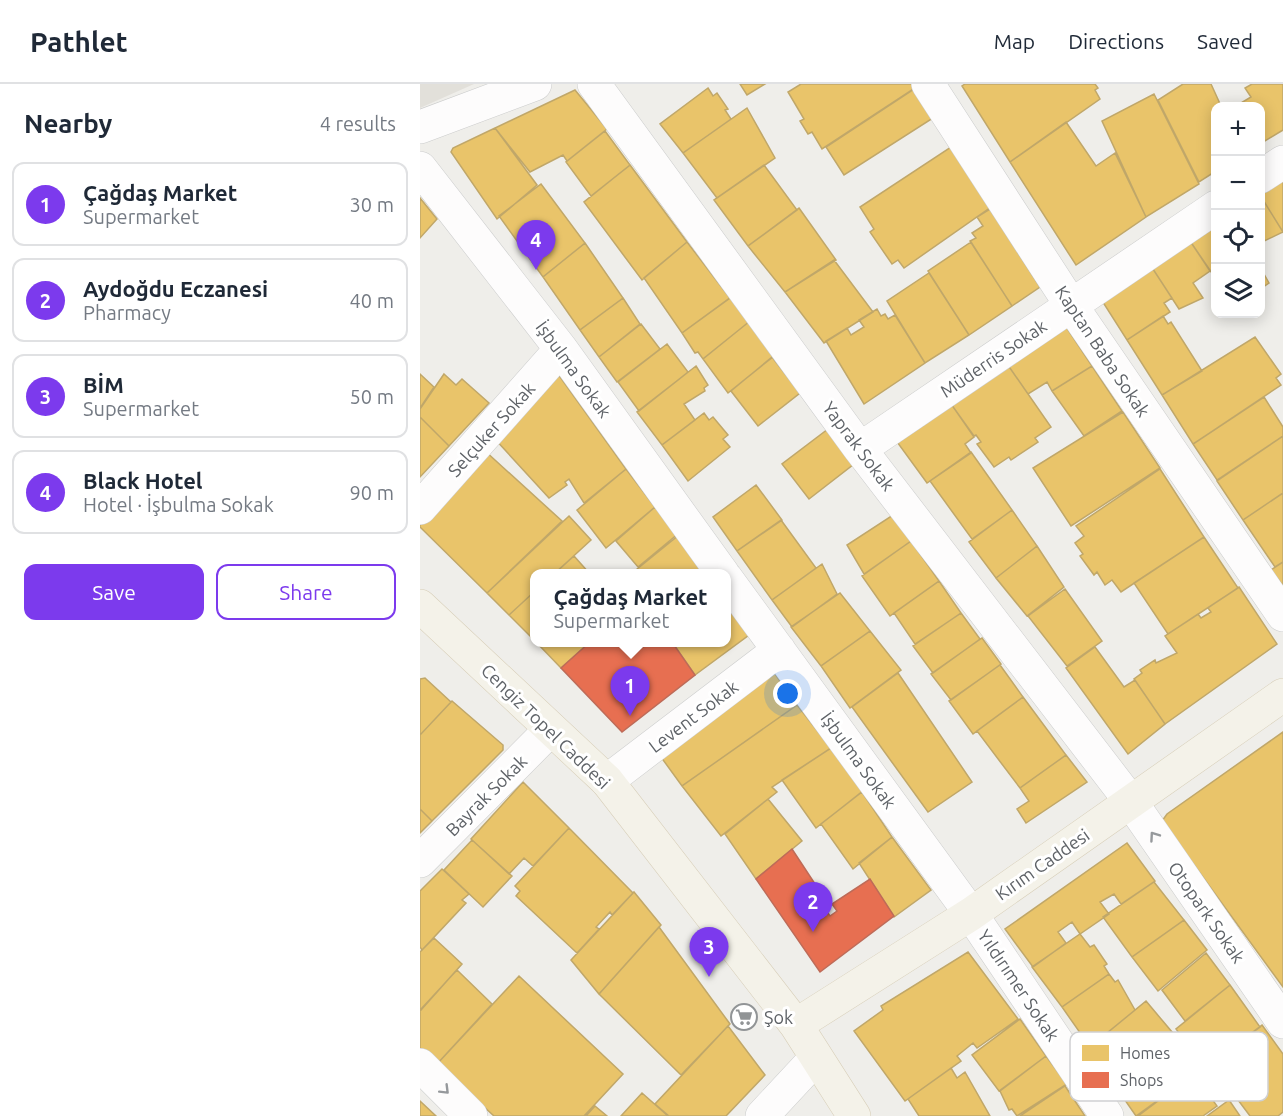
<!DOCTYPE html>
<meta charset="utf-8">
<style>
:root{--surface:#fff;--page:#f2f2f3;--text:#1f2937;--muted:#747a83;--line:#e0e1e3;--accent:#7c3aed}
body{margin:0;font-family:Ubuntu,sans-serif;background:var(--page);color:var(--text)}
.controls{position:absolute;right:18px;top:18px;display:grid;overflow:hidden;border-radius:12px;box-shadow:0 3px 15px #0003}
.controls button{width:54px;height:54px;display:grid;place-items:center;padding:0;border:0;border-bottom:2px solid var(--line);background:var(--surface);color:var(--text);font:30px sans-serif}
.you{position:absolute;left:368px;top:610px;width:21px;height:21px;margin:-15px;border:4px solid #fff;border-radius:50%;background:#1a73e8;box-shadow:0 0 0 9px #1a73e833}
.badge{display:grid;place-items:center;width:39px;height:39px;border-radius:50%;background:var(--accent);color:#fff;font-size:20px;font-weight:700}
.pin{position:absolute;translate:-50% -50px;filter:drop-shadow(0 2px 3px #0008)}
.pin::after{content:'';position:absolute;top:32px;width:21px;height:18px;background:inherit;clip-path:polygon(0 0,100% 0,50% 100%)}
.popup{position:absolute;left:110px;top:485px;width:201px;height:78px;box-sizing:border-box;display:grid;place-content:center;border-radius:12px;background:var(--surface);filter:drop-shadow(0 2px 4px #0005);font-size:20px;white-space:nowrap;color:var(--muted)}
.popup b{font-size:22px;color:var(--text)}
.popup::after{content:'';position:absolute;left:50%;top:100%;margin-left:-12px;border:12px solid transparent;border-top-color:var(--surface)}
.list{margin:0;padding:0;list-style:none}
h2{display:flex;justify-content:space-between;align-items:center;height:78px;margin:0;padding:0 24px;font-size:26px}
h2 small{font-size:20px;font-weight:400;color:var(--muted)}
.list li{display:grid;grid-template-columns:39px 1fr auto;gap:18px;align-items:center;box-sizing:border-box;height:84px;margin:0 12px 12px;padding:0 12px;border:2px solid var(--line);border-radius:12px}
.list b{display:block;font-size:22px;white-space:nowrap}
.list p{margin:0;font-size:20px;white-space:nowrap;color:var(--muted)}
.list em{font-size:20px;font-style:normal;color:var(--muted)}
.actions{display:flex;gap:12px;padding:18px 24px}
.actions a{flex:1;padding:14px 0;border:2px solid var(--accent);border-radius:12px;text-align:center;font-size:21px;color:var(--accent)}
.actions .main{background:var(--accent);color:#fff}
.icon{flex:none;width:33px;height:33px;fill:none;stroke:currentColor;stroke-width:2;stroke-linecap:round;stroke-linejoin:round}
.map{position:relative;flex:none;width:863px;height:1032px;overflow:hidden}
header{display:flex;align-items:center;gap:36px;box-sizing:border-box;height:84px;padding:0 30px;background:var(--surface);border-bottom:2px solid var(--line)}
header strong{font-size:28px}
nav{display:flex;gap:33px;margin-inline-start:auto;font-size:21px}
main{display:flex}
aside{flex:1;background:var(--surface)}
.map>svg:first-child{display:block}
</style>
<header>
<strong>Pathlet</strong>
<nav><a>Map</a><a>Directions</a><a>Saved</a></nav>
</header>
<main>
<aside>
<h2>Nearby<small>4 results</small></h2>
<ul class="list">
<li><span class="badge">1</span><div><b>Çağdaş Market</b><p>Supermarket</p></div><em>30 m</em></li>
<li><span class="badge">2</span><div><b>Aydoğdu Eczanesi</b><p>Pharmacy</p></div><em>40 m</em></li>
<li><span class="badge">3</span><div><b>BİM</b><p>Supermarket</p></div><em>50 m</em></li>
<li><span class="badge">4</span><div><b>Black Hotel</b><p>Hotel · İşbulma Sokak</p></div><em>90 m</em></li>
</ul>
<div class="actions"><a class="main">Save</a><a>Share</a></div>
</aside>
<div class="map">
<svg width="863" height="1032" viewBox="0 0 863 1032">
<rect width="100%" height="100%" fill="#efeeea"/>
<path fill="#e2e0da" d="M0,0H54L0,24Z"/>
<path fill="#e9c46a" stroke="#c0a769" stroke-width="1.5" d="M320,0H345L327,11Z
M381,0H492L495,4L402,65L392,48L388,50L380,37L384,35L368,8Z
M545,0H675L678,4L675,6L680,15L590,78L542,2Z
M763,0H791L801,22H796V87L779,98L738,16Z
M832,0H863V46L840,60V22H816L831,13L825,4Z
M288,4L293,12L297,9L308,25L305,26L311,35L263,69L240,40Z
M494,5L513,34L424,91L406,63Z
M155,6L187,45L147,77L143,71L110,88L75,44Z
M734,10L779,100L726,133L682,37Z
M327,24L355,74L297,114L263,69Z
M646,38L676,82L695,69L726,133L656,181L590,78Z
M75,44L117,101L77,135L31,68L33,64Z
M185,47L210,81L171,112L146,78Z
M531,63L571,123L484,184L478,176L472,180L450,148L454,145L440,123Z
M210,81L267,158L222,196L164,118Z
M344,81L377,126L328,162L294,116Z
M863,87V148L840,111V102Z
M121,100L165,159L123,193L79,132Z
M840,111L863,148L840,159Z
M0,114L17,135L0,154Z
M379,124L416,176L365,208L328,162Z
M570,125L620,203L592,222L550,157L556,154L552,149L563,142L557,133Z
M796,135V195L768,154Z
M768,154L790,187L773,199L783,214L759,225L729,179Z
M267,158L310,214L262,249L224,194Z
M551,158L592,222L549,251L508,187Z
M165,159L203,214L160,246L123,193Z
M414,176L453,228L404,259L365,208Z
M729,179L752,214L744,219L750,228L707,256L679,212Z
M840,183L849,199L840,205Z
M509,189L549,251L505,279L467,217Z
M311,213L330,237L283,275L278,268L275,269L262,249Z
M203,214L220,240L179,273L160,246Z
M457,225L461,232L465,230L468,235L475,231L505,279L444,320L406,257L427,244L431,251L444,243L439,236Z
M743,232L748,240L751,238L782,287L742,311L707,256Z
M641,235L672,282L632,307L627,298L608,310L583,274Z
M330,237L354,272L308,309L283,275Z
M221,240L240,265L197,298L179,273Z
M835,253L861,290L856,294L861,301L773,360L742,311Z
M247,260L268,288L219,327L198,298Z
M352,273L380,309L338,342L311,307Z
M583,274L631,343L615,354L618,358L591,376L589,373L574,383L557,360L561,358L556,351L554,352L526,313Z
M276,282L288,301L284,304L285,307L264,320L275,336L242,361L217,328Z
M672,282L702,327L664,352L632,307Z
M0,290L14,303L0,324Z
M24,290L36,301L42,295L69,319L29,362L0,333V325Z
M138,290L206,385L164,419L149,395L145,398L147,401L129,414L74,354Z
M844,313L863,343V352L797,396L773,360Z
M527,314L554,353L545,360L551,369L507,399L472,351Z
M703,328L740,384L651,442L613,384Z
M284,329L289,336L293,333L308,351L303,355L310,363L268,397L242,361Z
M0,333L29,362L0,393Z
M408,345L434,380L389,415L362,380Z
M863,352V409L823,436L797,397Z
M64,366L142,437L67,509L0,443V434Z
M551,368L592,426L552,455L510,397Z
M206,385L235,423L186,464L157,426Z
M740,385L784,453L701,508L692,496L685,501L677,488L674,491L660,472L663,470L655,459L664,452L656,442Z
M336,401L362,436L317,467L293,433Z
M863,409V478L855,483L823,436Z
M235,423L259,449L218,483L196,457Z
M592,426L617,462L576,494L549,458Z
M473,431L491,457L444,490L427,461Z
M149,432L171,456L134,490H114V508L89,531L67,509Z
M361,436L396,484L352,516L317,467Z
M259,451L281,483L274,490H211Z
M784,453L818,504L748,550L714,499Z
M491,457L519,497L470,532L442,492Z
M617,462L644,503L607,532L576,494Z
M154,472L170,490H134Z
M863,478V502L851,486Z
M402,480L417,510L372,543L352,516Z
M519,497L541,529L495,560L474,529Z
M819,503L857,560L745,640L714,595L722,589L720,586L735,576L736,579L757,569L745,552L778,530L781,534L791,528L788,524Z
M645,505L682,557L647,582L608,532Z
M114,508V556L89,531Z
M420,509L450,547L401,582L371,543Z
M306,521L329,551L275,591L252,558H306Z
M541,529L560,555L513,589L493,562Z
M450,547L481,586L430,624L401,582Z
M562,554L581,580L531,616L511,590Z
M116,558H170L141,584Z
M202,558H229L214,570Z
M675,563L704,603L715,596L745,640L708,670L646,584Z
M348,580L377,621L262,702L233,662Z
M580,581L603,613L553,650L529,617Z
M478,589L552,698L508,728L432,623Z
M5,594L31,618L0,651V595Z
M603,613L646,671L600,704L557,647Z
M32,617L83,661V666L12,737L0,725V651Z
M377,621L411,664L352,703L357,708L301,752L262,702Z
M863,648V903L742,737L747,730Z
M411,664L444,706L396,744L362,696Z
M646,671L667,698L606,739L597,725L609,717L600,704Z
M103,698L149,744L113,782L104,774L89,790L51,755Z
M442,708L472,753L433,785L401,740Z
M348,715L382,757L336,795L305,750Z
M0,725L12,737L0,749Z
M149,744L213,809L192,831L190,828L176,843L179,845L157,869L96,812L100,807L95,802Z
M472,753L511,806L474,833L439,779Z
M52,756L92,792L63,823L24,786Z
M707,759L735,797L701,820L694,810L680,818L689,830L660,850L652,838L638,848L646,859L613,883L585,845Z
M22,785L49,810L42,816L46,819L2,866L0,863V807Z
M734,798L764,836L712,873L683,833Z
M214,808L241,841L179,910L151,876Z
M764,836L787,866L738,907L712,873Z
M239,843L310,940L261,991L179,910Z
M660,850L670,863L674,861L687,880L684,882L689,890L642,923L612,883Z
M14,854L42,880L0,927V868Z
M548,868L598,935L557,964L553,959L537,972L541,977L485,1017L434,947L463,926L461,922Z
M786,869L810,901L765,937L742,906Z
M37,886L72,920L17,980L0,964V926Z
M689,890L695,898L698,896L715,926L670,963L642,923Z
M99,892L203,990L164,1032H74L17,980Z
M810,901L840,943L785,984L756,945Z
M726,917L752,948L691,995L670,963Z
M600,935L626,972L579,1007L552,971Z
M842,941L863,970V1028L858,1032H830L791,980Z
M308,942L345,991L306,1032H249L235,1020Z
M748,952L774,990L716,1032L691,996Z
M626,972L647,1000L597,1032L592,1025L589,1026L580,1007Z
M531,984L537,994L545,988L570,1032H499L488,1015Z
M774,990L797,1022L783,1032H718Z
M645,1002L665,1032H600Z
M222,1009L248,1032H201Z
M809,1016L820,1032H787Z
M0,1017L16,1032H0Z
M175,1022L187,1032H166Z"/>
<path fill="#e76f51" stroke="#be6b58" stroke-width="1.5" d="M170,558H202L214,570L229,558H252L275,591L202,648L141,584Z
M372,765L401,809L396,812L410,832L417,827L412,820L450,795L474,832L400,888L336,795Z"/>
<g fill="none" stroke-linecap="round" stroke-linejoin="round">
<defs>
<path id="minor" d="M174,0L440,365L711,718L863,938
M508,0L651,221L863,531
M0,43L115,0
M0,84L141,265L303,490
M840,93L863,78
M440,365L796,123
M0,424L141,265
M306,494L551,830L687,1032
M187,697L359,566
M0,777L131,645
M0,981L51,1032
M342,1032L395,975"/>
<path id="major" d="M0,522L187,697L376,941L434,1032
M376,941L551,830L863,611"/>
</defs>
<use href="#minor" stroke="#cbcccc" stroke-width="34"/>
<use href="#major" stroke="#d7ceb8" stroke-width="34"/>
<use href="#minor" stroke="#fdfcfc" stroke-width="33"/>
<use href="#major" stroke="#f4f2e9" stroke-width="33"/>
</g>
<defs><path id="oneway-chevron" d="M-2-3.5L2.5 0L-2 3.5" fill="none" stroke-width="1.6" stroke-linecap="round" stroke-linejoin="round" transform="scale(1.5)"/></defs>
<g stroke="#96999c">
<use href="#oneway-chevron" transform="translate(734 752) rotate(-125)"/>
<use href="#oneway-chevron" transform="translate(25 1006) rotate(45)"/>
</g>
<defs>
<symbol id="supermarket-ring" viewBox="-11 -11 22 22"><circle r="9.5" fill="#fff" stroke="#919496" stroke-width="1.5"/><path d="M-6-5.5h2.5l.6 2H6L4.5 2H-2.5L-4.4-4H-6ZM-1.5 3.2a1.3 1.3 0 1 0 .1 0ZM3 3.2a1.3 1.3 0 1 0 .1 0Z" fill="#919496"/></symbol>
</defs>
<g fill-rule="evenodd">
<use href="#supermarket-ring" x="309" y="918" width="30" height="30"/>
</g>
<g text-anchor="middle" dominant-baseline="central" stroke-width="6" stroke-linejoin="round" paint-order="stroke">
<g font-size="18" fill="#5f6368" stroke="#fff">
<text transform="translate(683 267) rotate(56)">Kaptan Baba Sokak</text>
<text transform="translate(573 274) rotate(-34)">Müderris Sokak</text>
<text transform="translate(154 285) rotate(54)">İşbulma Sokak</text>
<text transform="translate(71 345) rotate(-48)">Selçuker Sokak</text>
<text transform="translate(439 362) rotate(53)">Yaprak Sokak</text>
<text transform="translate(273 632) rotate(-37)">Levent Sokak</text>
<text transform="translate(126 642) rotate(44)">Cengiz Topel Caddesi</text>
<text transform="translate(439 676) rotate(54)">İşbulma Sokak</text>
<text transform="translate(66 711) rotate(-45)">Bayrak Sokak</text>
<text transform="translate(622 780) rotate(-35)">Kırım Caddesi</text>
<text transform="translate(787 828) rotate(55)">Otopark Sokak</text>
<text transform="translate(599 901) rotate(56)">Yıldırımer Sokak</text>
</g>
<g font-size="18" fill="#5f6368" stroke="#fff" text-anchor="start">
<text x="344" y="933">Şok</text>
</g>
</g>
<rect x="650" y="948" width="198" height="69" rx="9" fill="#fff" stroke="#cfd0d2" stroke-width="1.5"/>
<rect x="662" y="961" width="27" height="16" fill="#e9c46a"/>
<rect x="662" y="988" width="27" height="16" fill="#e76f51"/>
<g font-size="16" fill="#5f6368">
<text x="700" y="975">Homes</text>
<text x="700" y="1002">Shops</text>
</g>
</svg>
<div class="controls">
<button>+</button>
<button>−</button>
<button><svg class="icon" aria-label="locate" viewBox="0 0 24 24"><circle cx="12" cy="12" r="6"/><path d="M12 2v4M12 18v4M2 12h4M18 12h4"/></svg></button>
<button><svg class="icon" aria-label="layers" viewBox="0 0 24 24"><path d="M12 4l9 5-9 5-9-5zM3 14l9 5 9-5"/></svg></button>
</div>
<div class="you"></div>
<div class="pin badge" style="left:210px;top:632px">1</div>
<div class="popup"><b>Çağdaş Market</b>Supermarket</div>
<div class="pin badge" style="left:393px;top:848px">2</div>
<div class="pin badge" style="left:289px;top:893px">3</div>
<div class="pin badge" style="left:116px;top:186px">4</div>
</div>
</main>
